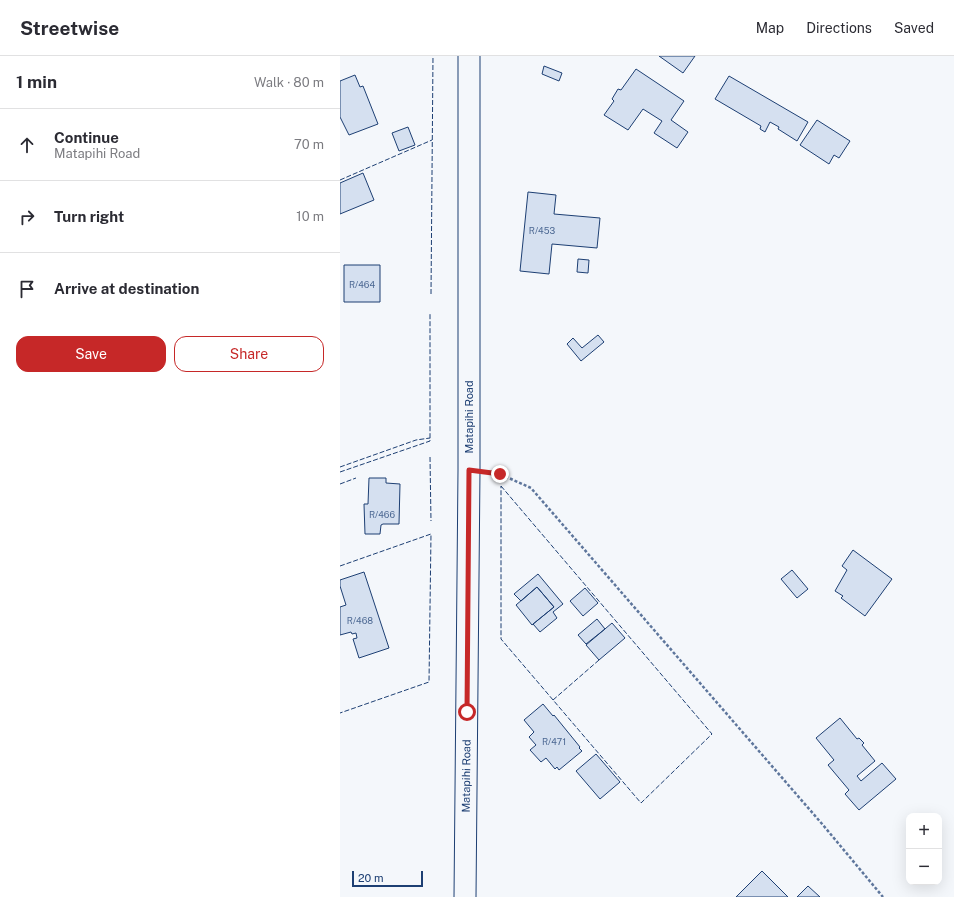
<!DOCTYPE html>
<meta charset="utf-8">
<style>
:root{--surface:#fff;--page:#f7f7f7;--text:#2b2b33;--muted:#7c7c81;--line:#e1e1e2;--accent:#c62828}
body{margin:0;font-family:"Public Sans",sans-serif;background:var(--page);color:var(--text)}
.controls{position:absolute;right:12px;bottom:12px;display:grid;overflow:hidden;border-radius:8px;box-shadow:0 4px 16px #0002}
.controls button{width:36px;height:36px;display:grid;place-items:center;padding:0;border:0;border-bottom:1px solid var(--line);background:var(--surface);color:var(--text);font:20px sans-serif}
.scale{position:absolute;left:12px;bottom:10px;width:71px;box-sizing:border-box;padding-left:4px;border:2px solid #1d3f73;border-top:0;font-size:11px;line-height:14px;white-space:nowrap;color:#1d3f73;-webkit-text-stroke:3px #f4f7fb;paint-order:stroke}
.stop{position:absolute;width:12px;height:12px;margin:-9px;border:3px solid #c62828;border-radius:50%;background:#fff}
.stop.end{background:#c62828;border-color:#fff;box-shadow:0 1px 4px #0008}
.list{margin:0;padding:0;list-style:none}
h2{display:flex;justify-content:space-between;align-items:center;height:52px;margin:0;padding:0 16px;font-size:17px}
h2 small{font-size:13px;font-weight:400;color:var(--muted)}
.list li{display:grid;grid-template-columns:26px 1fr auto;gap:12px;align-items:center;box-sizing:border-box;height:72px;padding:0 16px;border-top:1px solid var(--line)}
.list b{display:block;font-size:15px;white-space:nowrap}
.list p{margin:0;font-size:13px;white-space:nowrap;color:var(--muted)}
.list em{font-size:13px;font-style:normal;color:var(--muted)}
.actions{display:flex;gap:8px;padding:12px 16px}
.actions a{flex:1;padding:9px 0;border:1px solid var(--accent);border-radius:12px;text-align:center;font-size:14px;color:var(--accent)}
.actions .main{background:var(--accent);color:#fff}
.icon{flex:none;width:22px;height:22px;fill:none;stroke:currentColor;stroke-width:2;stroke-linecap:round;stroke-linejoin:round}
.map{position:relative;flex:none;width:614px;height:841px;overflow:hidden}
header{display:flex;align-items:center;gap:24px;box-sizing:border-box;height:56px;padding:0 20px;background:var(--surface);border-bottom:1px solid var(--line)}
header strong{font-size:19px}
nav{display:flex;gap:22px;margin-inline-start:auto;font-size:14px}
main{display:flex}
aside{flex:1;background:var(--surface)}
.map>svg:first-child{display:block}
</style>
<header>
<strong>Streetwise</strong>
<nav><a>Map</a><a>Directions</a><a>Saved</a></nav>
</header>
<main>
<aside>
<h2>1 min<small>Walk · 80 m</small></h2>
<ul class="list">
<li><svg class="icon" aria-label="ahead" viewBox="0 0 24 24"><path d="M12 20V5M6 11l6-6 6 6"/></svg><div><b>Continue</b><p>Matapihi Road</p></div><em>70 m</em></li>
<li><svg class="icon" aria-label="right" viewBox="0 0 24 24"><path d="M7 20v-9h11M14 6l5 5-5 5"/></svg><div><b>Turn right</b></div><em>10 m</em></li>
<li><svg class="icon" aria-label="arrive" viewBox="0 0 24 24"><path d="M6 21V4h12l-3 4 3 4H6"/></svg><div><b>Arrive at destination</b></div></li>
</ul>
<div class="actions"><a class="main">Save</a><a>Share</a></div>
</aside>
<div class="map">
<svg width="614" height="841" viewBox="0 0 614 841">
<rect width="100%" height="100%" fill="#f4f7fb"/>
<path fill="#d5e0f0" stroke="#1d3f73" d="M319,0H355L343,17Z
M204,10L222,17L219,25L202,18Z
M296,13L344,45L331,64L348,76L337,92L314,77L322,65L303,53L288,74L264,59L274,45L272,43L278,33L281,34Z
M15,19L20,31L23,30L38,68L9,79L0,61V25Z
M389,20L468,66L457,85L438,73L439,71L430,66L425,76L420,73L421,70L375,43Z
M477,64L510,85L499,102L494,99L489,108L460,89Z
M68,71L75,89L59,95L52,77Z
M23,117L34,144L0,158V127Z
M188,136L216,139L214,158L260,162L257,192L212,188L209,218L180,215Z
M238,203L249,204L248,217L237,216Z
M4,209H40V246H4Z
M258,279L264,286L241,305L227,288L233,282L242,292Z
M29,422H46V427L60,428L59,468H43L41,469L40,478H25L24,448H28Z
M513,494L552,523L525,560L501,542L503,540L495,535L507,514L502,510Z
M452,514L468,533L457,542L441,523Z
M24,516L49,592L19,602L13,583L17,582L16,577L12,578L11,576L0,579V551L6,549L0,530V524Z
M198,518L223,548L213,556L217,562L200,576L193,568L214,551L197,531L181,545L174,538Z
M197,531L214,551L192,569L176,549Z
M245,532L258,547L243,560L230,545Z
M257,563L265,573L246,588L238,579Z
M272,567L285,582L259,604L246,589Z
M203,648L213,660L214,659L240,691L239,692L242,695L219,714L217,711L215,713L206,702L201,706L190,694L196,689L189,681L194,676L184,664Z
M500,662L517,683L519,682L524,687L522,689L535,705L517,720L521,725L542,707L556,723L519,754L505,738L509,734L488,709L494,704L476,682Z
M256,698L280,726L260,743L236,715Z
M422,815L448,841H396Z
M468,830L480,841H457Z"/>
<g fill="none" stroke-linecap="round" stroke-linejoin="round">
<defs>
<g id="street">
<path id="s1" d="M125,841L129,414V0"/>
</g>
</defs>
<use href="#street" stroke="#1d3f73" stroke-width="23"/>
<path stroke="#5e769c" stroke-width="2.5" stroke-dasharray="3 2" stroke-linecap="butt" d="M151,417L160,418L191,432L483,769L543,841"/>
<use href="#street" stroke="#f4f7fb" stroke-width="21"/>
<path stroke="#1d3f73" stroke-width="1" stroke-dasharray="5 2" stroke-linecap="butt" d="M0,124L92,84
M91,238L93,0
M90,401L91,465
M0,411L76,384L90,382
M0,416L90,385V258
M0,428L16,422
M161,430L372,678L301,747L161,583Z
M0,510L91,478L89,626L0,657
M213,644L259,604"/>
</g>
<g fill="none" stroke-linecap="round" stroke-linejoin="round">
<path stroke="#c62828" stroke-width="5" d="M127,656L129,414L160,418"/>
</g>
<g text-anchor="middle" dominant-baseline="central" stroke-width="3" stroke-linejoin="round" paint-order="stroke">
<g font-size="9" fill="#4b6792">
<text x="202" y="174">R/453</text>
<text x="22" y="228">R/464</text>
<text x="42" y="458">R/466</text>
<text x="20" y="564">R/468</text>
<text x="214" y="685">R/471</text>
</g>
<g font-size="11" fill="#1d3f73" stroke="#f4f7fb">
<text transform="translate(129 361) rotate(-90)">Matapihi Road</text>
<text stroke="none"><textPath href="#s1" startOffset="121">Matapihi Road</textPath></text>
</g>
</g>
</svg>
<div class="controls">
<button>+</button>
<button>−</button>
</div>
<div class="scale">20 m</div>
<div class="stop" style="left:127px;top:656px"></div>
<div class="stop end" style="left:160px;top:418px"></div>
</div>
</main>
